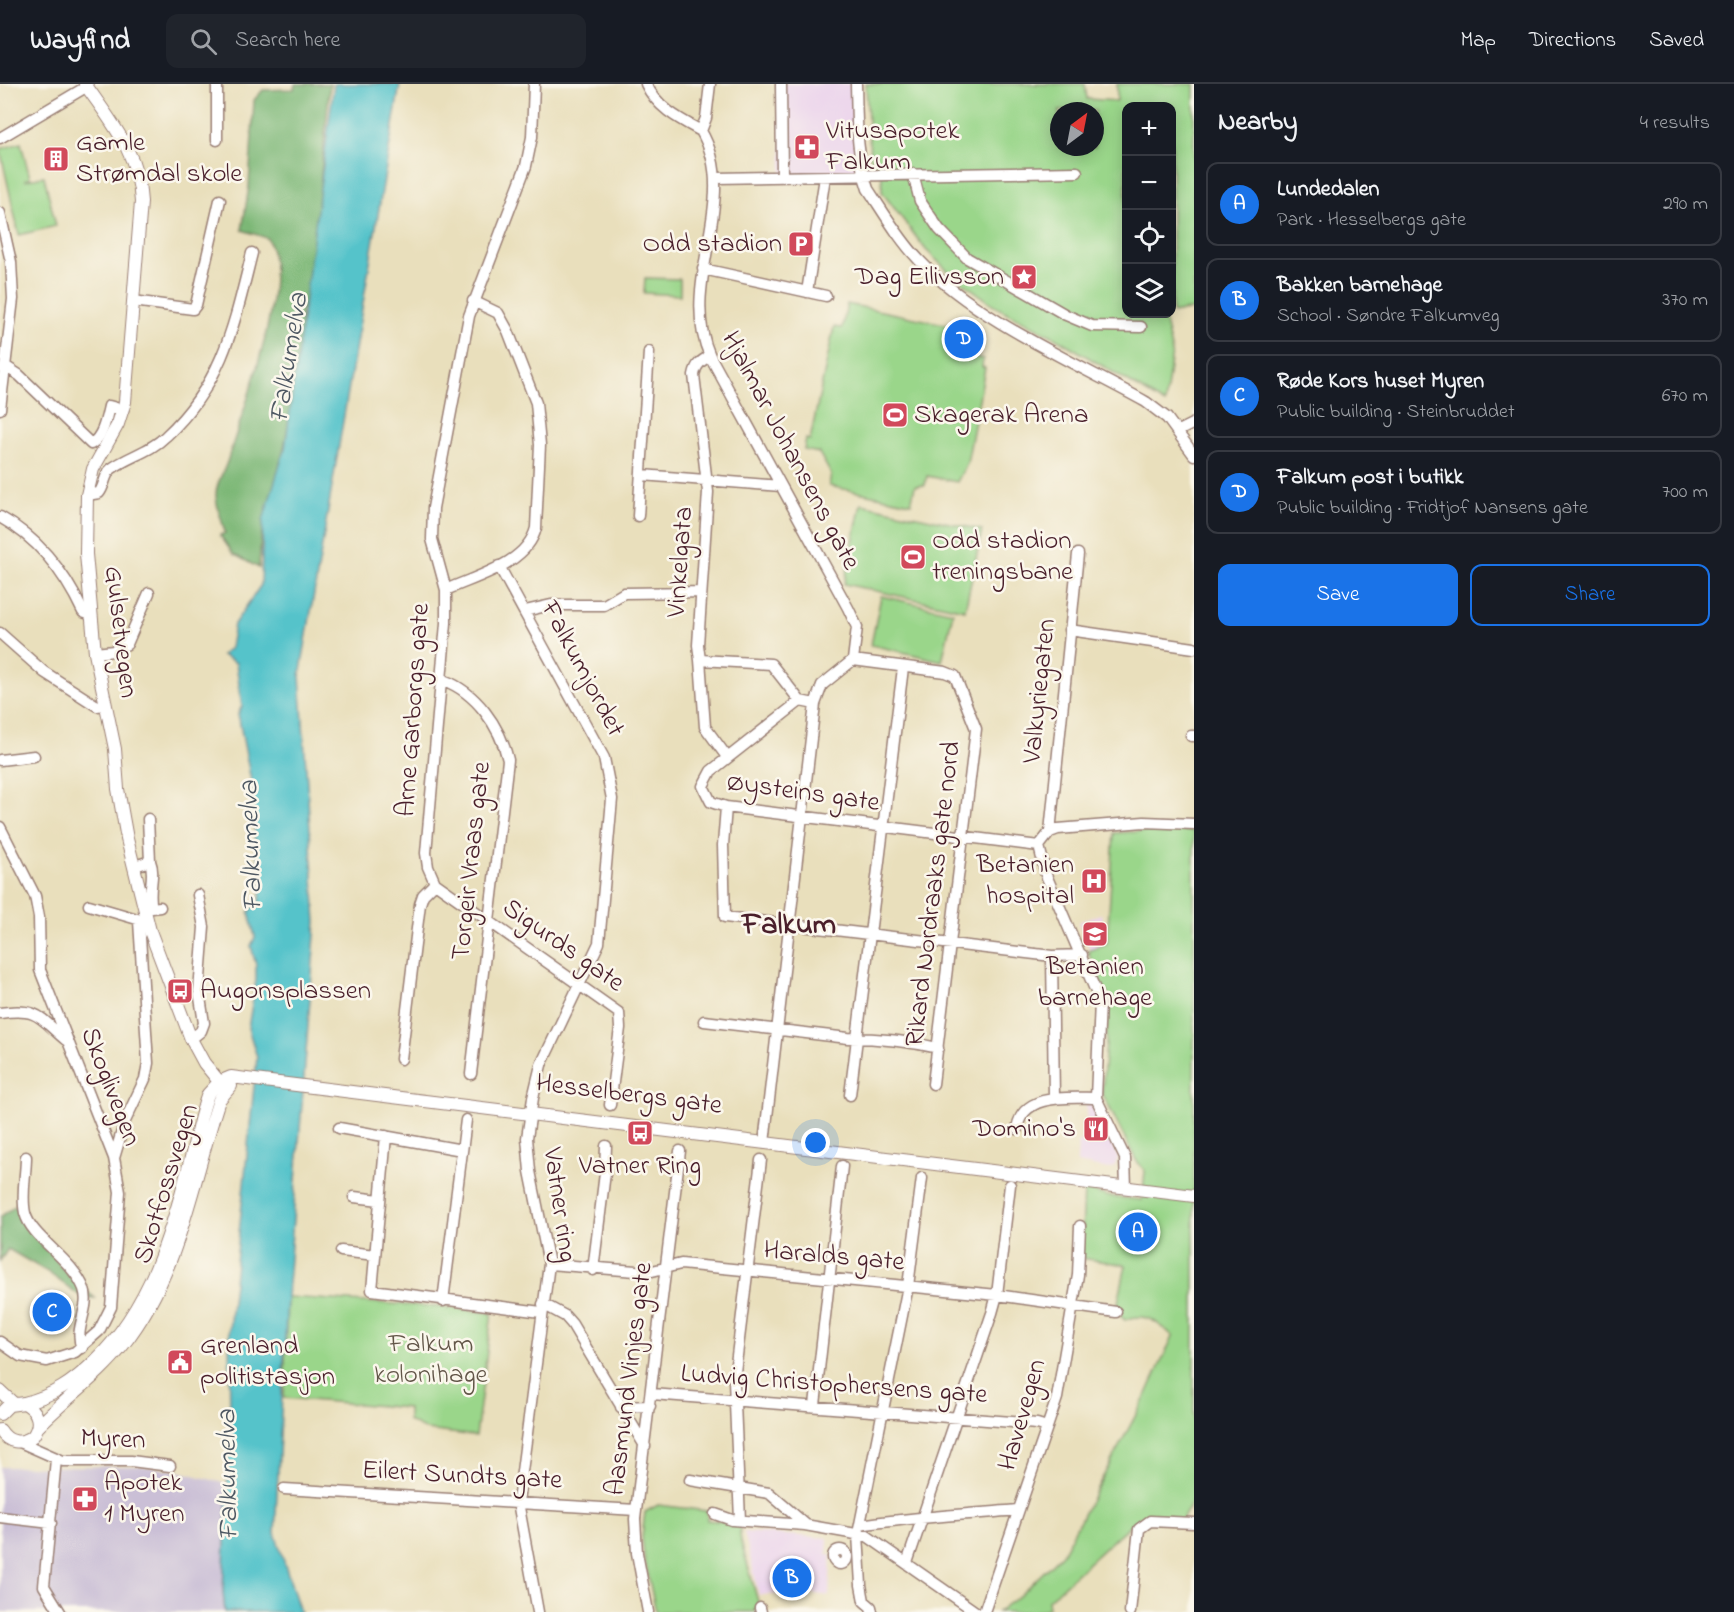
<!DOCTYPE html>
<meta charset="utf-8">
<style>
:root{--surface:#171b24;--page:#20242c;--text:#f1f3f6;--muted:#9ea1a6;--line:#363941;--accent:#1a73e8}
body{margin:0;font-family:"Indie Flower",sans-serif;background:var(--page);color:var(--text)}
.controls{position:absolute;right:18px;top:18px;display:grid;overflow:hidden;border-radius:12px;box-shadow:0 3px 15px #0003}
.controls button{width:54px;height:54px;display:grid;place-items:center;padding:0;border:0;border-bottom:2px solid var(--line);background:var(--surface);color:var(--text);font:30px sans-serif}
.compass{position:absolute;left:1050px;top:18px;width:54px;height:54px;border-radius:50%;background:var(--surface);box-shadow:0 3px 15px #0003;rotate:32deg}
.you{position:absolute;left:816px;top:1059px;width:21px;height:21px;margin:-15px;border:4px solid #fff;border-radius:50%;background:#1a73e8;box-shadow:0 0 0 9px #1a73e833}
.badge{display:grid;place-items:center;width:39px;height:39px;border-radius:50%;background:var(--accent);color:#fff;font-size:20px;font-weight:700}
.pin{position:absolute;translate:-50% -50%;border:3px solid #fff;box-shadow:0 2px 6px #0006}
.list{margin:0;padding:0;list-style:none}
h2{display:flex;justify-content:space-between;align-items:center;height:78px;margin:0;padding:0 24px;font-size:26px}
h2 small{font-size:20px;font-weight:400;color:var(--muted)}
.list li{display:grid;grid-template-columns:39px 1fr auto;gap:18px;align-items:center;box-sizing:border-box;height:84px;margin:0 12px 12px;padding:0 12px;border:2px solid var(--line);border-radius:12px}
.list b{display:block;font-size:22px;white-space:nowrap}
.list p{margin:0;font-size:20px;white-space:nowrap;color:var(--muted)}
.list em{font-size:20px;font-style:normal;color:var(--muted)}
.actions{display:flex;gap:12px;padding:18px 24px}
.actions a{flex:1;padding:14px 0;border:2px solid var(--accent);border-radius:12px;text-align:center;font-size:21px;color:var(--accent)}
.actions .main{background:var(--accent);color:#fff}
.icon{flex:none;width:33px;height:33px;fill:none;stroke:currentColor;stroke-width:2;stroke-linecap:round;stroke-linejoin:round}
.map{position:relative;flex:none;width:1194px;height:1528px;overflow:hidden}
header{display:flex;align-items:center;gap:36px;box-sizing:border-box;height:84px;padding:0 30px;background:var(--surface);border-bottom:2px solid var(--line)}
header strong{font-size:28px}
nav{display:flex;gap:33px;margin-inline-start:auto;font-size:21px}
.search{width:420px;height:54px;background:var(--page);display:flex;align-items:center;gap:15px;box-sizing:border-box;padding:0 21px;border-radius:12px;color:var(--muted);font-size:22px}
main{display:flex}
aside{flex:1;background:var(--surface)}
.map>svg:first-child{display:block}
</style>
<header>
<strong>Wayfind</strong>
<div class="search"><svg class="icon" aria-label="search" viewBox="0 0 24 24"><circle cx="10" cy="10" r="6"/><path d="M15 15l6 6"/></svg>Search here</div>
<nav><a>Map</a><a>Directions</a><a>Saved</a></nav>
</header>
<main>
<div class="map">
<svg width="1194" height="1528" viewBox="0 0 1194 1528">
<rect width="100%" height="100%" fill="#fbf7ec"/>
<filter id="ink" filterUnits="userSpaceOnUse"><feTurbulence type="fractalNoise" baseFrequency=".0167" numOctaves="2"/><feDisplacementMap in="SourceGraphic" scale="12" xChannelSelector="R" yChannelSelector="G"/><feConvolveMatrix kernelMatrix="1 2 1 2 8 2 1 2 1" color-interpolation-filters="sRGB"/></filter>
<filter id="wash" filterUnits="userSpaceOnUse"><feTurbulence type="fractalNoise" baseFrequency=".008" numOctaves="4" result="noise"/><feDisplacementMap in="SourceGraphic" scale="24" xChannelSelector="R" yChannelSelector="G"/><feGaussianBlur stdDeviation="1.35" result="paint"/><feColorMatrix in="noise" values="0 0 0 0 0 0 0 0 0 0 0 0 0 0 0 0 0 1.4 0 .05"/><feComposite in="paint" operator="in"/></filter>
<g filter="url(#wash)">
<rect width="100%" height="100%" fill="#e9dfbc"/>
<path fill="#ead1ec" d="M781,0H857L863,92L782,93Z
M1101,830L1109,862L1094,874L1078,838Z
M1086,1018H1090L1097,1031L1118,1074L1114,1083L1109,1085L1077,1079L1078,1059L1085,1054L1087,1044Z
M744,1448L828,1454L827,1470L831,1471L829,1512L811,1509L784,1517L782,1510L759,1511Z"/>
<path fill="#cabfd6" d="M142,1382L178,1387L227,1400L223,1508L225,1528H0V1383Z"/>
<path fill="#9ad68a" stroke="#727a5a" stroke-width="1.5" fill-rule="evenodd" d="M866,0H1085L1087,15L1117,17V0H1194V225L1172,229V22H1126V230H1165H1163L1172,268L1165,320L1058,255L998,224L950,189L926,166L882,108V92L870,73ZM1059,27H1095V63H1059Z
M21,59L30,94L25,96L44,92L56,142L19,151L0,65Z
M645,194L680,195V211L644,209Z
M847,220L969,245L963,270L983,275L982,283L985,284L967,379L957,398L927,392L925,401L915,402L911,419L829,402L831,390L819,369L804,366L806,355L810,356L834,243L842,244Z
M861,420L982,446L965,526L844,500Z
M881,512L953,528L942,577L871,561Z
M1166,746L1194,747V1414L1182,1436L1132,1439L1048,1516L1049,1524L1033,1528H997L1020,1511L1062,1470L1147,1310L1173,1252C1158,1239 1146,1227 1125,1236L1116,1228L1126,1181L1081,1174L1084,1105L1107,1112L1142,1116L1145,1087L1136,1076L1102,1009L1109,921L1088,867L1107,859L1114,749Z
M287,1213L442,1223L492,1229L476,1352L426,1346L408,1337V1324L284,1314Z
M658,1421L707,1427V1436L739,1439L741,1458L760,1524L755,1525V1528H656L644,1472L642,1453L645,1428Z"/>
<path fill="#7bb776" stroke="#626b50" stroke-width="1.5" d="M295,0H330L321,91L316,183L301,228V274L284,364L261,453L259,484L233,470L220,451L225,449C223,438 215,420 216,410C216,399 225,386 228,375C243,326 292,200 267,154L242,146L249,102L254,16L263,6L294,5Z
M15,1122L69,1193L95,1214L82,1213L46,1187L8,1165L0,1177V1133Z"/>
<path fill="#55c3ca" stroke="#50717a" stroke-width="1.5" d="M334,0H400L300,592L316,838L287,1213L275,1449L300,1528H225L223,1508L230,1336L229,1247L257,973L248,944L256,896V881L251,862L255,853L249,828L260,817L262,787L255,764L253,707L238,630L242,622L236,579L222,571L230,564L234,540L261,501L263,436L285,364Z"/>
</g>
<g filter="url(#ink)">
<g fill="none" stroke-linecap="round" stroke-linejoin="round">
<defs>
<path id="minor" d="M646,0C657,24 679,35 701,47
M710,0L706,34L701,47C742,116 677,198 710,272L848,524L857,543L853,576
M781,0L782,93
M856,0C857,36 856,71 868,105C884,129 899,155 919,176C975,235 1074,278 1146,318L1167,334L1194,371
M0,54L86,3
M217,56V0
M913,90L920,117L939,145L967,174L1066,231L1092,242L1141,243
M717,94L1077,88
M0,129L11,178L13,215L0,325
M703,185L826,212
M807,208L825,93
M133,217L193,225L196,221L220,116
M710,272C701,277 696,280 694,291L708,408L698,561L700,576L771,580L800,617
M5,282L19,291L91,360C103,353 106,335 109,322L123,326
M1178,347L1194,339
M642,391L781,402
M87,411L99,409C105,402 104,391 111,385C129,372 150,368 166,352C223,299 234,241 252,169
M638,432L649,268
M0,433C38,454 65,489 83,528L91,531
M499,482L604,674L612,715L599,859L541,981L533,1014L527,1054L530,1087L549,1180L518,1418L538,1528
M446,506C476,492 527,480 536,444L540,361L536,319L508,247L498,229L473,217
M525,527L551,521H604L624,509L701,508
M1069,546L1194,564
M0,549L44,588L97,622L105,621
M95,569L114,567L127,560L149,509
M700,576L705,643L727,673
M853,576L945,588L955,592L976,645L933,1000
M443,596C476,608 500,642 508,676L471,990
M815,620L800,617L711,687L703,702L711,718L726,723L1039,762
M1191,652H1194
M0,676L34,672
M726,723L723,761L725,833L1052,872L1082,871
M0,743L35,812L39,833L40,886L114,1074L120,1108L111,1223L99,1247L75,1268L47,1277L20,1272L0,1258
M1050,748L1078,470
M150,777C156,792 147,806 152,824L160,823
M135,782L150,777L148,735
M435,799L619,929L620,944L610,1021
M89,821L144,837
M1052,872L1054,1013
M0,929C40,923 40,935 66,956
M704,937L848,954C879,954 908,957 938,964
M191,955L201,947L204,939L199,907L204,843L198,811
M401,975L420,820L423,811L435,799L428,783L426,769L446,539V506L432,455L433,424L469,232L526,82L532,53L534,0
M850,1011L903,584
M339,1044L462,1066
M1017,1045C1022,1008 1070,1014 1096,1014
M386,1052L372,1206L541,1228
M764,1059L815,620L822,601L853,576
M26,1073C26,1091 21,1111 25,1129C31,1154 72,1174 84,1205C91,1225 73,1244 82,1264
M114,1074L125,1037L145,995L148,979L139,837
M1126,1103L1125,1074L1096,1014L1100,917L1046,791L1039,762L1050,748L1058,745L1144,738L1194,740
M354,1113L380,1116
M341,1167L375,1171
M549,1180L648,1188L681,1180L997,1211L1116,1228
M593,1186L605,1089L606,1062
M443,1217L466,1036
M543,1220L565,1232L572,1240L645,1362
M652,1310L1037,1340L1047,1343
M815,1321L842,1082
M621,1323L650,1322
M20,1358L63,1377H131L170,1382
M56,1375L44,1502L60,1528
M690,1396L769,1409L805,1440
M284,1405L636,1426
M715,1430L732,1436L805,1441L867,1452L976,1528
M0,1433L51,1439
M740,1436L734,1296L761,1076
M860,1441C912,1433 964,1431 1017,1426
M833 1473a7 7 0 1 1 14 0a7 7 0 1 1-14 0Z
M907,1479L992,1229L997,1211L1010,1101
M760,1524L761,1528
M648,1528L637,1469L635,1435L680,1067
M872,1528L871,1523L864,1517L861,1501L858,1450L908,1202L922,1094
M984,1528L1057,1314L1078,1191L1080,1142
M1130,1528L1139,1445L1150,1437L1194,1439"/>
<path id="major" d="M85,0C111,38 139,69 141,118L125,318L118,340L93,385L87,411L86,470L95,569L115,665L118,705L127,755L150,847L191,955L204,979L226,1006
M0,1307L13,1319
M24,1319C53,1312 73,1298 94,1278C150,1224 171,1150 190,1077C196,1055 200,1031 208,1010L219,998L231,993L1194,1112
M0,1330L9,1321L24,1319C38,1326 42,1339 33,1352C21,1361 8,1359 0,1346
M37,1344C64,1315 98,1293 123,1261C180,1189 191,1101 219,1016L231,1002"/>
</defs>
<use href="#minor" stroke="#9a7f74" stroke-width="13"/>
<use href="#major" stroke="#9a7f74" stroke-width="14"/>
<use href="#minor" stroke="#fff" stroke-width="10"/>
<use href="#major" stroke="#fff" stroke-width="12"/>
</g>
</g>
<defs>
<symbol id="pharmacy-square" viewBox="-11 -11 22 22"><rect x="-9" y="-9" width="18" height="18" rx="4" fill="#d1495b" stroke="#fbf7ec"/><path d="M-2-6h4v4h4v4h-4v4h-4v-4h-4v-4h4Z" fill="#fff"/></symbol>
<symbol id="building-square" viewBox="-11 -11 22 22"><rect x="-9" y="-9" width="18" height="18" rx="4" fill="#d1495b" stroke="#fbf7ec"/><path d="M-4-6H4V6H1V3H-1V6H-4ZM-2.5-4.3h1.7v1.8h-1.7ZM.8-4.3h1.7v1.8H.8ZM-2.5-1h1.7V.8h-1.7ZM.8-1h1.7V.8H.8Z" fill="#fff"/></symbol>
<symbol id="parking-square" viewBox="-11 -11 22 22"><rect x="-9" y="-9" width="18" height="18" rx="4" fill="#d1495b" stroke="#fbf7ec"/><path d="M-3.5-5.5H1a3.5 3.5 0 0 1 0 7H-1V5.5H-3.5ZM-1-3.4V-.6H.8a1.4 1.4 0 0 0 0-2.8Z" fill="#fff"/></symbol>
<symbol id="sight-square" viewBox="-11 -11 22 22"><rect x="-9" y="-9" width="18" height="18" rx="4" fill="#d1495b" stroke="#fbf7ec"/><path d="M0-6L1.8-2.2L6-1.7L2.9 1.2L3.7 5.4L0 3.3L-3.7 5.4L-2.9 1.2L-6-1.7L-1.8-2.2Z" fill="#fff"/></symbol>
<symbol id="stadium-square" viewBox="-11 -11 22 22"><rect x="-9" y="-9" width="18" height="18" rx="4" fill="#d1495b" stroke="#fbf7ec"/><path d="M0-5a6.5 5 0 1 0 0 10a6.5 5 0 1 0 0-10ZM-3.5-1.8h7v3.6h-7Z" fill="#fff"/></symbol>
<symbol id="hospital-square" viewBox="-11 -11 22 22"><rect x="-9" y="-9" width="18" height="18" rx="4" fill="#d1495b" stroke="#fbf7ec"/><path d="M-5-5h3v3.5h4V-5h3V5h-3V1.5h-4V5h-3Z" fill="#fff"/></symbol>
<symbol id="school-square" viewBox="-11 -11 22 22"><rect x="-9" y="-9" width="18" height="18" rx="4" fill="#d1495b" stroke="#fbf7ec"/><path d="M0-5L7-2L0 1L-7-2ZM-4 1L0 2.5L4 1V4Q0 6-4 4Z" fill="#fff"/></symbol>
<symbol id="bus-square" viewBox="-11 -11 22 22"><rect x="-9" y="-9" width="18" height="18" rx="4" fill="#d1495b" stroke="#fbf7ec"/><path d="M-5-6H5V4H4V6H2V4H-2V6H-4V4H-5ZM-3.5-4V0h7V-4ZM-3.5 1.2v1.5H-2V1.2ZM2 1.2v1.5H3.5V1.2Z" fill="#fff"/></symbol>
<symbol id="restaurant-square" viewBox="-11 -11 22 22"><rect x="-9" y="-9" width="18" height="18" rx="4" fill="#d1495b" stroke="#fbf7ec"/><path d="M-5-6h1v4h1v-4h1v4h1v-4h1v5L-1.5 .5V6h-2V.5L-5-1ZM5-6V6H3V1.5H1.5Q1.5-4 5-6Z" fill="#fff"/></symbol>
<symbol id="civic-square" viewBox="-11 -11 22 22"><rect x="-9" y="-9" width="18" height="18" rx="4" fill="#d1495b" stroke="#fbf7ec"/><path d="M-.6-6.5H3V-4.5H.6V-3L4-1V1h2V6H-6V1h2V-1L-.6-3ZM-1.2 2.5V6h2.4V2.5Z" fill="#fff"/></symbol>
</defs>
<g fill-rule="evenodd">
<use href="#pharmacy-square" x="792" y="48" width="30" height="30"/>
<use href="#building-square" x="41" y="60" width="30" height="30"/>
<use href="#parking-square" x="786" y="145" width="30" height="30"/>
<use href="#sight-square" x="1009" y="178" width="30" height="30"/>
<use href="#stadium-square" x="880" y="316" width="30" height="30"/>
<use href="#stadium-square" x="898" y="458" width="30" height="30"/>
<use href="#hospital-square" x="1079" y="782" width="30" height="30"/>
<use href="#school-square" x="1080" y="835" width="30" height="30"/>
<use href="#bus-square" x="165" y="892" width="30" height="30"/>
<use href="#restaurant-square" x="1081" y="1030" width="30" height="30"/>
<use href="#bus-square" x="625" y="1034" width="30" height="30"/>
<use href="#civic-square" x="165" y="1263" width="30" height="30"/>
<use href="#pharmacy-square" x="70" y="1400" width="30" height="30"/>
</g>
<g text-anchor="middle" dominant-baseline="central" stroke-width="5" stroke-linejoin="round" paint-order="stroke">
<g font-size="27" fill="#4a1f2b" stroke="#fbf7ec" text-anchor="start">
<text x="826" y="47">Vitusapotek<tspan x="826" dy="31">Falkum</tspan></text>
<text x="76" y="59">Gamle<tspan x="76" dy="31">Strømdal skole</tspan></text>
<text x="782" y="160" text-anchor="end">Odd stadion</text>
<text x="1004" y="193" text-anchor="end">Dag Eilivsson</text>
<text x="914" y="331">Skagerak Arena</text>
<text x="932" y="457">Odd stadion<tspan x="932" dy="31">treningsbane</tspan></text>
<text x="1074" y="781" text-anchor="end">Betanien<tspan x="1074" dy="31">hospital</tspan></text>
<text x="1095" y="883" text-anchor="middle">Betanien<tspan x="1095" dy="31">barnehage</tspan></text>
<text x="200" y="907">Augonsplassen</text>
<text x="1076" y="1045" text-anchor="end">Domino's</text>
<text x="640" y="1082" text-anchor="middle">Vatner Ring</text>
<text x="200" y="1262">Grenland<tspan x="200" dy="31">politistasjon</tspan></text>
<text x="104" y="1399">Apotek<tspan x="104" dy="31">1 Myren</tspan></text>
</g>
<g font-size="27" fill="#4a1f2b" stroke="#fbf7ec">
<text transform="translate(790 367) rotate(62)">Hjalmar Johansens gate</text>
<text transform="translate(681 478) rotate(-86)">Vinkelgata</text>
<text transform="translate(120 548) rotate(83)">Gulsetvegen</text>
<text transform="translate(582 585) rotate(62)">Falkumjordet</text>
<text transform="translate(1040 607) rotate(-84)">Valkyriegaten</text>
<text transform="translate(414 626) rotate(-86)">Arne Garborgs gate</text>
<text transform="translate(803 709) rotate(8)">Øysteins gate</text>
<text transform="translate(472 777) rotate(-84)">Torgeir Vraas gate</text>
<text transform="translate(934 810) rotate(-83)">Rikard Nordraaks gate nord</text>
<text transform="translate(563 862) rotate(35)">Sigurds gate</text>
<text transform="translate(110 1003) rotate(69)">Skoglivegen</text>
<text transform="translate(629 1011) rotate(7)">Hesselbergs gate</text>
<text transform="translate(167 1100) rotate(-73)">Skotfossvegen</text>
<text transform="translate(559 1121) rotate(82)">Vatner ring</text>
<text transform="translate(834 1173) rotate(5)">Haralds gate</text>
<text transform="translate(630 1295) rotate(-83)">Aasmund Vinjes gate</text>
<text transform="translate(834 1301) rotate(4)">Ludvig Christophersens gate</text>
<text transform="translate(1023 1331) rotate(-74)">Havevegen</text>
<text transform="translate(113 1356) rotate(2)">Myren</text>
<text transform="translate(462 1392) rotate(3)">Eilert Sundts gate</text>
</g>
<g font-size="27" fill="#625648" stroke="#fbf7ec">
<text x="431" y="1260">Falkum<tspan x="431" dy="31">kolonihage</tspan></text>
</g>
<g font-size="28" font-style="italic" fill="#4e5863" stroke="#fbf7ec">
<text transform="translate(290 274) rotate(-81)">Falkumelva</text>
<text transform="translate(252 762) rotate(-92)">Falkumelva</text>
<text transform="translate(229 1391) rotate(-91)">Falkumelva</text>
</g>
<g font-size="30" font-weight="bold" fill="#4a1f2b" stroke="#fbf7ec">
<text x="789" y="842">Falkum</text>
</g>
</g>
</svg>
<div class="controls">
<button>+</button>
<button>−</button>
<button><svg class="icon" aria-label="locate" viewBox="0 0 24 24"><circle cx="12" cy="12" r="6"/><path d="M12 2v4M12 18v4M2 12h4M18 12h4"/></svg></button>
<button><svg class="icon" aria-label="layers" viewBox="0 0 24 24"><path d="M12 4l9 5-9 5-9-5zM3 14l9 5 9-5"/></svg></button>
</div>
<svg class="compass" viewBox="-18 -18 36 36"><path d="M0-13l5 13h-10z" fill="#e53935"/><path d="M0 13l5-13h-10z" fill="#9ea1a6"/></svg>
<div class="you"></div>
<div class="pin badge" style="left:1138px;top:1148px">A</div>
<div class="pin badge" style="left:792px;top:1494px">B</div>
<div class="pin badge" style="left:52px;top:1228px">C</div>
<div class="pin badge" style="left:964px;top:255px">D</div>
</div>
<aside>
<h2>Nearby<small>4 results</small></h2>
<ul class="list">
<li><span class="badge">A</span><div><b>Lundedalen</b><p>Park · Hesselbergs gate</p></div><em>290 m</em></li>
<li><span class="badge">B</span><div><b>Bakken barnehage</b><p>School · Søndre Falkumveg</p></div><em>370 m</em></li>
<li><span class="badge">C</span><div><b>Røde Kors huset Myren</b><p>Public building · Steinbruddet</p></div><em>670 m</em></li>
<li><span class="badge">D</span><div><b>Falkum post i butikk</b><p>Public building · Fridtjof Nansens gate</p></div><em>700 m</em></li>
</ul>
<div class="actions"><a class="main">Save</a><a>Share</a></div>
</aside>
</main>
